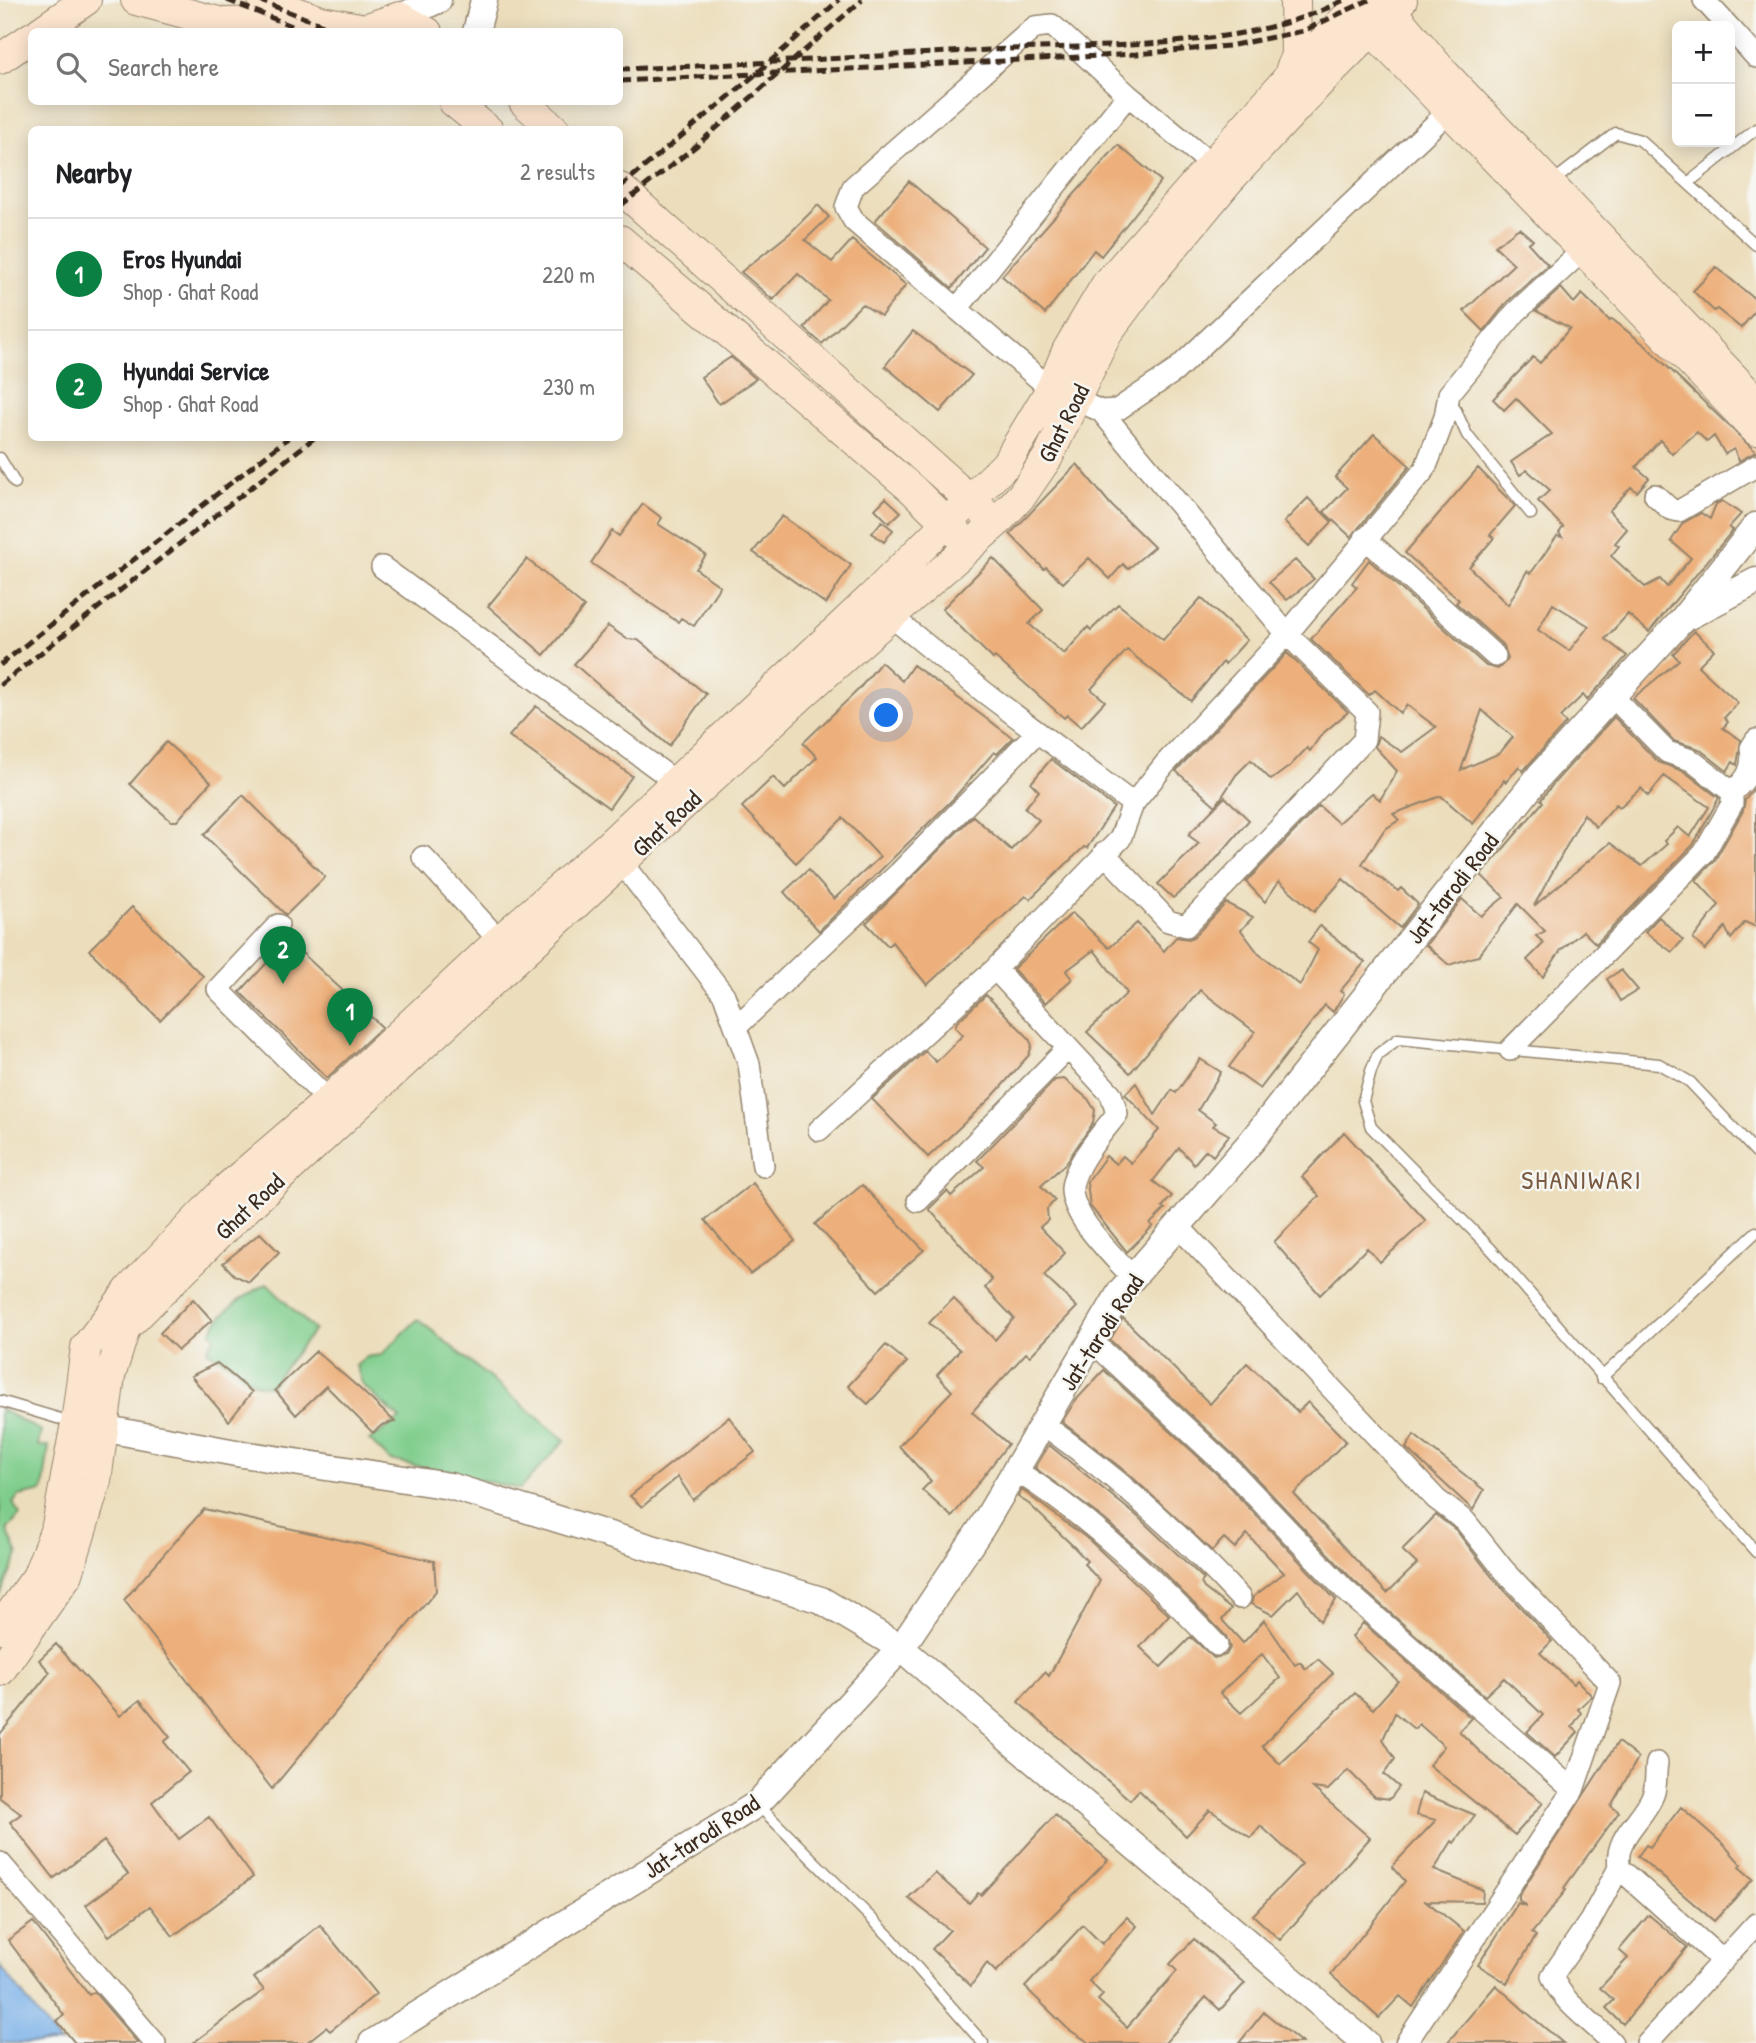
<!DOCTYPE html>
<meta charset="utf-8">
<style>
:root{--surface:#fff;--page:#f2f2f2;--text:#202124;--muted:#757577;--line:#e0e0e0;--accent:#0b8043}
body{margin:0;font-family:"Patrick Hand",sans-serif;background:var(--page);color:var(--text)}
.controls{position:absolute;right:21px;top:21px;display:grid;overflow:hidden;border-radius:10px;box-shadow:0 4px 18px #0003}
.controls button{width:63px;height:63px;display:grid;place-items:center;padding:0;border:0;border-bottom:2px solid var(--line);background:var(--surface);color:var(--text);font:35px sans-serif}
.you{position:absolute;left:887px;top:716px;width:24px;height:24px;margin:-18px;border:5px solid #fff;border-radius:50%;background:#1a73e8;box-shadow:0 0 0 10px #1a73e833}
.badge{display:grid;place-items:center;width:46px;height:46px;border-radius:50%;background:var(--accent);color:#fff;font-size:23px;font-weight:700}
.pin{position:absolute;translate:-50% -58px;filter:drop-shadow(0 2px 4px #0008)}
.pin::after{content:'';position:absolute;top:37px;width:24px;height:21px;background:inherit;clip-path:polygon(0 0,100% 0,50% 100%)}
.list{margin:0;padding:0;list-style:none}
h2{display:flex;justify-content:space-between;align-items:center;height:91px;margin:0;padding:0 28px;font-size:30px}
h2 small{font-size:23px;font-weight:400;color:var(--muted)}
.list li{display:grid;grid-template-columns:46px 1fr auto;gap:21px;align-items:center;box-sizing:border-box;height:112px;padding:0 28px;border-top:2px solid var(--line)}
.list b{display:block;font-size:26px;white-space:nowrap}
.list p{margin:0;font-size:23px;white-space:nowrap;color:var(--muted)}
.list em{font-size:23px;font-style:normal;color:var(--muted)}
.icon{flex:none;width:38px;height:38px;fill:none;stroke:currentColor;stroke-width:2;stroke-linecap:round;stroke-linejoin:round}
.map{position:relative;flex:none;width:1756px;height:2043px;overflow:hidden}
.search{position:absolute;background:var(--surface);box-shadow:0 4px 18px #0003;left:28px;top:28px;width:595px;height:77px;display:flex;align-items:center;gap:18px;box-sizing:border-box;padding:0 24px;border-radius:10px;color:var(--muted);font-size:26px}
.panel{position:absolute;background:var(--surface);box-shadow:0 4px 18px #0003;left:28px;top:126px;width:595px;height:315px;border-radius:10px}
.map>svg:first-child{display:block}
</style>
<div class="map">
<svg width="1756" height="2043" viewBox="0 0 1756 2043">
<rect width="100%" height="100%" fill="#f6f6f2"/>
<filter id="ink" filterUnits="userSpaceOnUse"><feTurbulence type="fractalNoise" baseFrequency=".0143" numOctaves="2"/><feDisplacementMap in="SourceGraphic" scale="14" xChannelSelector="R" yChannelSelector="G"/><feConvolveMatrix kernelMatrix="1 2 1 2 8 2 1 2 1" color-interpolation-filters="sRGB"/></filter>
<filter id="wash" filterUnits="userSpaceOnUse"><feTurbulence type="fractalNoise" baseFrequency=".00686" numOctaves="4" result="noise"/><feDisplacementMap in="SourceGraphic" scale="28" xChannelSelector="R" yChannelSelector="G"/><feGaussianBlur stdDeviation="1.57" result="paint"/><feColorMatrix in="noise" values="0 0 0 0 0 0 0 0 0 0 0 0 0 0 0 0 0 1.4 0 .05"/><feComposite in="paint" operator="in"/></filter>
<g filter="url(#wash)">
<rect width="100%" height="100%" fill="#ecdebc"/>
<path fill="#7fcd8c" stroke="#5d7c55" stroke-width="2" d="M267,1284L314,1330L270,1386C249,1386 242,1372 226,1361C220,1357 214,1356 207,1350L215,1337L211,1332C223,1308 245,1296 267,1284Z
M418,1319L565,1440L520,1489L390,1460L369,1440L400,1419L363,1386L356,1366L365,1357L381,1355Z
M0,1409L41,1431L38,1446H49L43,1491L19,1496L13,1503L20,1515L7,1530L18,1555L0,1596Z"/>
<path fill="#79b0e8" stroke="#5a6d83" stroke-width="2" d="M0,1965L60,2043H0Z"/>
<g id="blocks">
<path fill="#edb07c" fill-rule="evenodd" d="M1118,145L1161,181L1101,256L1094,250L1045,314L1002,276Z
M909,181L985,247L952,288L875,221Z
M818,205L829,217L805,240L832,262L852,240L906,285L881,316L862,304L822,344L804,328L828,300L798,274L773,300L741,272L790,233Z
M1519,228L1533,240L1528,243L1548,265L1507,302L1484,331L1464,311L1514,264L1495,246Z
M1716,267L1756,300V310L1741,328L1717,309L1714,311L1693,291Z
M1561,288L1574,303L1582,294L1610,321L1612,319L1646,346L1756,452L1739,461L1734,449L1725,454L1714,436L1707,442L1697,432L1672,454L1660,440L1636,467L1649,478L1637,492L1631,487L1609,511L1627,529L1615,543L1619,546L1611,556L1645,587L1660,579L1667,587L1691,558L1671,541L1683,523L1701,513L1710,519L1716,504L1722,501L1741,514L1729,527L1733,530L1649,632L1628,614L1605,639L1627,656L1587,700L1583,695L1560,717L1566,723L1523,771L1519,766L1506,782L1504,780L1473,824L1441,796L1393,814L1399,820L1384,830L1362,864L1398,891L1401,888L1418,904L1400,928L1343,879L1314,912L1279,881L1265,902L1246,882L1319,806L1338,823L1372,793L1380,800L1397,771L1375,747L1378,736L1402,752L1436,727L1407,705L1400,713L1375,690L1369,695L1311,639L1357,587L1352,583L1369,560L1486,666L1498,669L1508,659L1504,646L1456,603L1459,600L1405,553L1478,468L1515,506L1490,535L1494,538L1469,567L1508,605L1527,571L1531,573L1557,536L1562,537L1559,533L1563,527L1538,501L1550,490L1527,470L1520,475L1511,462L1552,434L1516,398L1504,410L1493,399L1533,357L1540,363L1570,328L1536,311ZM1553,604L1589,626L1569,651L1538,630ZM1482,710L1513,737L1500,753L1461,770Z
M913,331L972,375L940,412L885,366Z
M731,357L756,379L719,404L701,377Z
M1374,434L1410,466L1351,537L1324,512L1347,488L1335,477Z
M1077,464L1111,505L1154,547L1128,569L1123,564L1110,579L1089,558L1063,583L1046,567L1044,569L1010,534Z
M886,498L901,512L889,523L875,509Z
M1308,498L1332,522L1309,546L1284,522Z
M643,504L662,518L658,524L706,555L696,569L720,586L694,626L681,618L678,622L591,563L612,531L619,536Z
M782,516L851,565L826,604L753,552Z
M882,521L893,530L884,542L872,533Z
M993,558L1043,610L1029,624L1064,654L1088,627L1091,630L1118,604L1163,640L1201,598L1247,640L1225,664L1223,662L1191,701L1127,650L1091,689L1105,701L1081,727L1067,715L1064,718L995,657L993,659L942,609Z
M527,559L584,607L544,655L488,606Z
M1295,560L1314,579L1287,600L1269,582Z
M608,626L627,639L638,640L706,694L669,746L574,664Z
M1694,631L1714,650L1698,666L1738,703L1724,718L1728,722L1723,728L1741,740L1737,765L1733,762L1727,771L1699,749L1674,741L1633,698L1679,660L1673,654Z
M1287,653L1348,712L1321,735L1310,751L1307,748L1290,766L1271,780L1251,760L1236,775L1216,806L1225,797L1249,820L1205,872L1173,898L1158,884L1199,843L1188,835L1216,806L1176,771Z
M881,662L902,681L913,665L1013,738L997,754L994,752L954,798L819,931L784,892L808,870L834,899L880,857L843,818L796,863L742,807L773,777L785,789L817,757L803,743L859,689Z
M536,706L632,776L609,808L509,736Z
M1614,717L1658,762L1685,772L1719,798L1693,845L1596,944L1583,931L1561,950L1543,977L1527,960L1544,943L1536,936L1545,931L1518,904L1478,956L1449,965L1426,945L1462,899L1481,916L1504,897L1481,875L1543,802L1541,800L1554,783ZM1664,776L1709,807L1690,837L1678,827L1664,841L1667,844L1642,866L1610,843L1534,906L1584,814L1596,827L1616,804L1620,807L1641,788L1648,796Z
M166,742L211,782L177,821H171L130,784Z
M1051,759L1114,807L1087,848L1084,847L1030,899L1026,896L927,985L892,942L888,946L866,923L973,816L1011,850L1039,820L1025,808L1039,791L1031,783Z
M1756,786V927L1745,922L1731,939L1725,927L1705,950L1693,939L1719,905L1696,880L1715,860L1743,811L1745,800Z
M243,795L325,877L286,915L204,835Z
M1226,903L1253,917L1241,930L1259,954L1300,985L1318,950L1308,942L1320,926L1365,962L1340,991L1344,994L1333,1012L1325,1005L1260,1089L1229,1067L1255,1032L1200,990L1130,1073L1087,1032L1127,993L1094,950L1066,971L1072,979L1045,1003L1013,969L1072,913L1109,948L1137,923L1164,951L1176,937L1189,939L1195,936Z
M132,907L203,976L160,1020L89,950Z
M1659,917L1683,940L1672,952L1645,932Z
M288,940L382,1027L327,1078L240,992Z
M1621,970L1638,990L1620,1001L1607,979Z
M986,995L1028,1037L1032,1045L1029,1055L992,1097L928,1157L872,1099L925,1051L936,1062L963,1035L955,1027L957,1022Z
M1200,1059L1221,1072L1198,1110L1216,1123L1213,1126L1229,1135L1213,1156L1206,1150L1194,1164L1179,1148L1153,1181L1172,1196L1162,1207L1165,1209L1150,1224L1153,1226L1127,1252L1090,1206L1087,1182L1106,1156L1116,1164L1123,1156L1131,1163L1159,1130L1125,1094L1136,1083L1155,1115L1172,1090L1176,1093Z
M1064,1079L1088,1099L1095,1110L1093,1123L1066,1163L1041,1186L1055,1200L1047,1209L1048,1220L1040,1227L1065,1253L1044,1276L1077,1307L1030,1356L1026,1353L972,1412L1008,1444L952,1517L922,1490L931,1481L899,1446L952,1391L937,1375L960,1350L929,1323L953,1298L995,1340L1014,1318L985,1288L992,1280L929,1209L947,1191L951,1196L984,1167L977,1161L1055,1080Z
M1344,1132L1426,1221L1380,1262L1367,1248L1320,1295L1274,1242L1319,1196L1302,1177Z
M753,1183L795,1241L750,1274L705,1220Z
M862,1185L924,1250L878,1291L815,1224Z
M260,1233L279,1252L249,1282L234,1275L223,1263Z
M193,1299L212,1320L178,1350L160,1333Z
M1123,1318L1210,1404L1247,1363L1298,1412L1308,1402L1346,1441L1294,1494L1387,1593L1417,1564L1402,1550L1436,1515L1456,1530L1493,1578L1552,1641L1540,1653L1573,1684L1577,1680L1592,1696L1578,1709L1581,1713L1572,1727L1578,1732L1555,1757L1527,1732L1543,1715L1504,1678L1485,1696L1354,1581L1237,1458L1110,1340Z
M886,1345L907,1362L868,1404L848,1386Z
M316,1351L359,1388L395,1422L382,1425L373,1433L326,1386L296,1415L275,1390Z
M217,1363L252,1392L229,1421L191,1376Z
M1104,1370L1219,1476L1336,1600L1320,1621L1298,1590L1273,1615L1251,1604L1253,1597L1284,1573L1247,1534L1235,1548L1224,1538L1212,1551L1130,1475L1062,1422L1075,1401Z
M729,1417L755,1452L693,1500L678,1477L642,1507L630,1496Z
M1414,1435L1484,1490L1473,1510L1406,1448Z
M1049,1445L1137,1516L1204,1579L1201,1583L1204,1588L1231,1609L1222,1620L1243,1643L1264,1620L1295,1665L1300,1662L1306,1669L1318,1659L1333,1673L1262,1746L1280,1764L1355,1693L1373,1709L1398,1681L1352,1637L1363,1623L1471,1718L1459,1731L1483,1755L1543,1803L1515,1835L1429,1765L1444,1746L1419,1724L1414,1729L1395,1713L1383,1739L1395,1759L1384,1774L1399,1787L1390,1799L1375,1797L1348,1770L1328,1790L1313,1788L1370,1838L1280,1940L1253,1915L1302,1864L1261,1826L1251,1838L1210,1810L1186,1836L1139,1790L1130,1800L1018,1702L1045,1672L1049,1676L1100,1581L1084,1564L1087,1561L1073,1546L1029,1504L1018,1497L1022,1490L1088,1539L1169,1615L1140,1647L1161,1667L1191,1637L1214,1658L1226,1655L1230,1648L1226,1636L1155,1564L1104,1519L1035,1468ZM1262,1654L1280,1678L1241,1713L1220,1693Z
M204,1509L434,1561L436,1591L272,1789L124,1600Z
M56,1644L120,1716L140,1700L170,1737L164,1742L189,1772L152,1802L179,1839L209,1817L253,1877L173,1936L150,1906L109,1936L86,1905L128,1874L104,1841L54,1878L10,1822L21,1814L0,1798V1734L50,1672L39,1660Z
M1618,1742L1638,1758L1611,1806L1619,1812L1564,1888L1566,1890L1532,1933L1536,1936L1507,1983L1478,1965L1518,1903L1526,1906L1519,1900V1895Z
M1422,1793L1475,1815L1454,1843L1452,1841L1434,1870L1483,1890L1482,1902L1426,1901L1464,1931L1413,2007L1400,1996L1379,2018L1331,1975L1405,1881L1392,1866L1436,1820L1416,1815Z
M1681,1807L1725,1846L1741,1864L1739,1867L1753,1879L1714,1921L1638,1856L1646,1845L1650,1847Z
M1055,1815L1108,1860L996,1972L987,1963L971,1986L932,1949L950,1930L908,1898L935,1873L969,1903L978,1893L981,1895Z
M1649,1915L1687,1947L1623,2024L1606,2008L1614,2000L1600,1988L1628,1958L1619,1950Z
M1127,1917L1137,1926L1089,1981L1103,1995L1098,2000L1127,2027L1177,1971L1170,1964L1194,1939L1245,1983L1220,2010L1206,1997L1165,2043H1090L1068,2029L1025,1987L1083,1925L1102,1944Z
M33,1922L89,1995L94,1992L138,2043H75L57,2021L64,2015L8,1940Z
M320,1925L376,1994L330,2031L326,2027L306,2043H193L264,1990L254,1978Z
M1496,1985L1526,2012L1563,2043H1447Z
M1264,2012L1302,2043H1239Z"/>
</g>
</g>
<g filter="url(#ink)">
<use href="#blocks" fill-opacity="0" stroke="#94846d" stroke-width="2"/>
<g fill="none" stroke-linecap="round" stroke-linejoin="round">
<defs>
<path id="service" d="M1552,182L1616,133L1640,140L1756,245
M1688,183L1756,129
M1451,400L1467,435L1531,514
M0,458L15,483
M1756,1152L1690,1082L1659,1064L1398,1039L1378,1054L1371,1071L1363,1101L1371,1127L1491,1249L1756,1552
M1601,1378L1756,1232
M0,1401L74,1423
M757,1804L891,1938L983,2043"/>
<path id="minor" d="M1704,0L1728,26
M1730,28L1756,57
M1128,95L1211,164
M957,309L1128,95L1052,25L1035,27L853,187L846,207L854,221L1051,389L1101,411L1117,410L1175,371L1449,111
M1101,411L1287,634L1367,712L1364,740L1186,926L1168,921L1104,853
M1655,495L1670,509L1679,511L1756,466
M1365,538L1495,656
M382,567L676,782
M892,617L984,692L1133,804
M1611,695L1667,752L1691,760L1732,792C1748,779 1754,768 1751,748L1756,740
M614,853L724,995L749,1064L763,1166
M423,857L509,951
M278,925L218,989L339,1111
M995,969L1111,1094L1117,1114C1103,1132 1074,1164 1072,1188C1071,1218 1115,1257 1133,1278
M736,1027L899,873L1037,732
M1510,1050L1704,853L1732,804V792
M819,1130L995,969L1120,839L1133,804L1165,764L1287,634L1425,469L1445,417L1449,394L1516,312L1582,251
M918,1201L1068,1048
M1178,1226L1436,1499L1465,1521L1503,1569L1610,1683L1573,1790L1406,2043
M1092,1341L1228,1467L1345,1590L1573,1790
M1043,1424C1114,1475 1181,1534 1240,1598
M1015,1470C1092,1518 1154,1580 1217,1645
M0,1863L155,2043
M1619,1868C1614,1836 1642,1822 1653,1795C1657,1786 1655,1773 1657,1763
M1612,2043C1591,2019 1564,2006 1552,1976L1590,1921L1619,1868L1723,1961
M1647,2043L1756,1924"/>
<path id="tertiary" d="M400,17L438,0
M476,32L484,0
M1689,616L1756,581
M85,1425L236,1453L450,1486L821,1600L901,1648L1366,2043
M372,2043L757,1804L901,1648L982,1527L1121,1291L1251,1142L1540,775L1682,620L1756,526"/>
<path id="secondary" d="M136,0L222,23L321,21
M263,0L321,21L365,29L400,17L427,32
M1382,0L1443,72L1756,401
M1358,16L1756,430
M40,32L86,0
M0,59L32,37
M1288,78L1296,54L1295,0
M454,102L488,130
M524,102L555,130
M620,188L985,513
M620,240L912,489L960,536
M0,1628L37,1577L57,1526L76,1423L86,1347L130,1289L228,1187L328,1101L501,939L609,845L872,597L1006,464L1051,389L1067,351L1106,285L1288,78L1363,0
M0,1671L68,1574L96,1481L110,1376L125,1328L225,1228L805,692L996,523L1022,495L1048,457L1107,333L1150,275L1229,180L1321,81L1402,0"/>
</defs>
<use href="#service" stroke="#94846d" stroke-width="13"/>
<use href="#minor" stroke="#94846d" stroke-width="24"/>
<use href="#tertiary" stroke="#94846d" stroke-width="29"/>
<use href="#secondary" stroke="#94846d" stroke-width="32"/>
<use href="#service" stroke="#fff" stroke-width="10"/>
<use href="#minor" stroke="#fff" stroke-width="21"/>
<use href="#tertiary" stroke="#fff" stroke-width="26"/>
<use href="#secondary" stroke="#fce5cf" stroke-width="30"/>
<path stroke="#3b2a1e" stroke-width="5" stroke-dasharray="10 5" stroke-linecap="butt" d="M227,0L307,32
M258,0L341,32
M620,69C743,65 866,56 990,50C1102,44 1243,52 1344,0
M620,81L1136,54L1229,46L1303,31L1369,0
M620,187L755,75L839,0
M620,206L696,146L862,0
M0,665L288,438
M0,685L314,438"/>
</g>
</g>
<g text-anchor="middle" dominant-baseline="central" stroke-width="5" stroke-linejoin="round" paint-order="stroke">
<g font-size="24" fill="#3b2a1e" stroke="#f6f6f2">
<text transform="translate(1063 423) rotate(-63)">Ghat Road</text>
<text transform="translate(666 823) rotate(-43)">Ghat Road</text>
<text transform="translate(1452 888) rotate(-52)">Jat-tarodi Road</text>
<text transform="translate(249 1206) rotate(-43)">Ghat Road</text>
<text transform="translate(1101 1332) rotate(-57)">Jat-tarodi Road</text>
<text transform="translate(701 1836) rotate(-33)">Jat-tarodi Road</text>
</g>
<g font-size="26" letter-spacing="2" fill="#79593f" stroke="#f6f6f2">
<text x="1582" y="1179">SHANIWARI</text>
</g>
</g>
</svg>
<div class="controls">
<button>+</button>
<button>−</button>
</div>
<div class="you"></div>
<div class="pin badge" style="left:350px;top:1046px">1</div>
<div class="pin badge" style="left:283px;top:984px">2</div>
<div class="search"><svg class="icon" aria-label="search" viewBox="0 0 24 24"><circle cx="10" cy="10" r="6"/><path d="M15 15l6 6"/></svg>Search here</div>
<section class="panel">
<h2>Nearby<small>2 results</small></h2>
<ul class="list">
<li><span class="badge">1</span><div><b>Eros Hyundai</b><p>Shop · Ghat Road</p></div><em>220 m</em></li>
<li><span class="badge">2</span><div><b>Hyundai Service</b><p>Shop · Ghat Road</p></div><em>230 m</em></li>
</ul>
</section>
</div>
